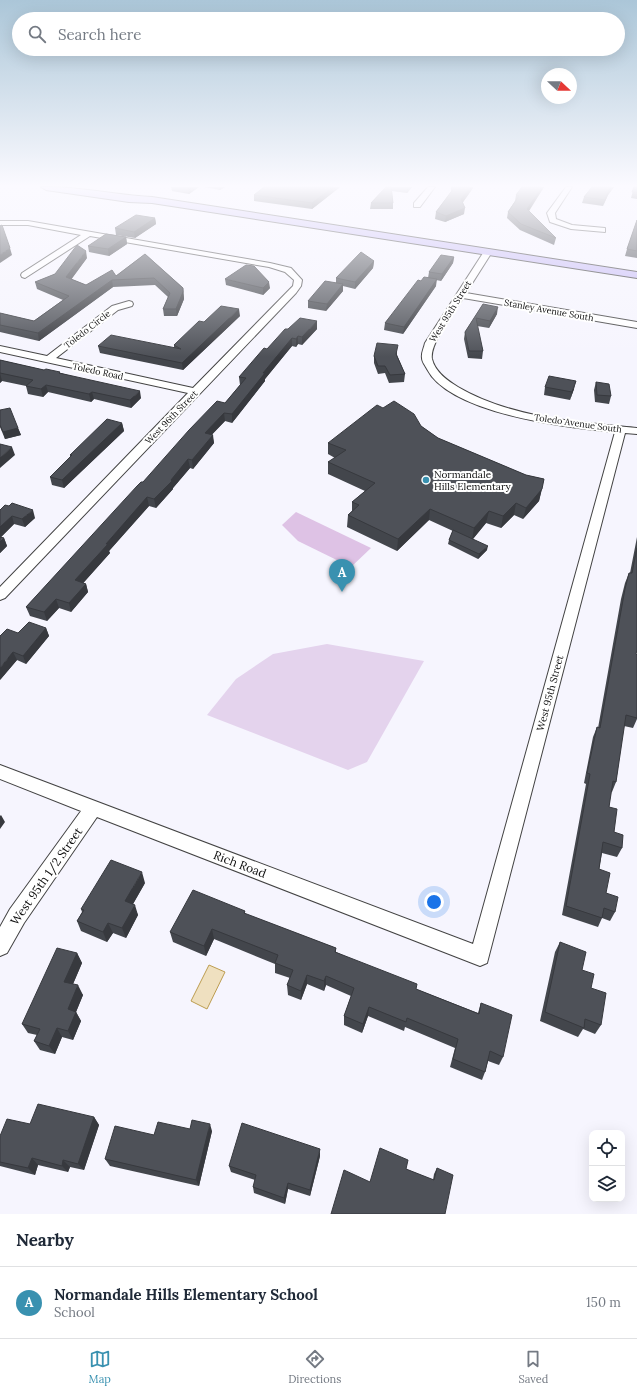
<!DOCTYPE html>
<style>
:root{--surface:#fff;--page:#f6f6f7;--text:#1f2937;--muted:#747a83;--line:#e0e1e3;--accent:#3991b0}
body{margin:0;font-family:Lora,serif;background:var(--page);color:var(--text)}
.controls{position:absolute;right:12px;bottom:12px;display:grid;overflow:hidden;border-radius:8px;box-shadow:0 4px 16px #0002}
.controls button{width:36px;height:36px;display:grid;place-items:center;padding:0;border:0;border-bottom:1px solid var(--line);background:var(--surface);color:var(--text);font:20px sans-serif}
.compass{position:absolute;left:541px;top:68px;width:36px;height:36px;border-radius:50%;background:var(--surface);box-shadow:0 4px 16px #0002;rotate:112deg}
.you{position:absolute;left:434px;top:902px;width:14px;height:14px;margin:-10px;border:3px solid #fff;border-radius:50%;background:#1a73e8;box-shadow:0 0 0 6px #1a73e833}
.badge{display:grid;place-items:center;width:26px;height:26px;border-radius:50%;background:var(--accent);color:#fff;font-size:13px;font-weight:700}
.pin{position:absolute;translate:-50% -33px;filter:drop-shadow(0 1px 2px #0008)}
.pin::after{content:'';position:absolute;top:21px;width:14px;height:12px;background:inherit;clip-path:polygon(0 0,100% 0,50% 100%)}
.list{margin:0;padding:0;list-style:none}
h2{display:flex;justify-content:space-between;align-items:center;height:52px;margin:0;padding:0 16px;font-size:17px}
h2 small{font-size:13px;font-weight:400;color:var(--muted)}
.list li{display:grid;grid-template-columns:26px 1fr auto;gap:12px;align-items:center;box-sizing:border-box;height:72px;padding:0 16px;border-top:1px solid var(--line)}
.list b{display:block;font-size:15px;white-space:nowrap}
.list p{margin:0;font-size:13px;white-space:nowrap;color:var(--muted)}
.list em{font-size:13px;font-style:normal;color:var(--muted)}
.icon{flex:none;width:22px;height:22px;fill:none;stroke:currentColor;stroke-width:2;stroke-linecap:round;stroke-linejoin:round}
.map{position:relative;flex:none;width:637px;height:1214px;overflow:hidden}
.search{position:absolute;background:var(--surface);box-shadow:0 4px 16px #0002;left:12px;right:12px;top:12px;height:44px;display:flex;align-items:center;gap:10px;box-sizing:border-box;padding:0 14px;border-radius:22px;color:var(--muted);font-size:15px}
.sheet{height:124px;background:var(--surface)}
nav{display:flex;justify-content:space-around;align-items:center;box-sizing:border-box;height:56px;border-top:1px solid var(--line);background:var(--surface);font-size:11px;color:var(--muted)}
nav a{display:grid;justify-items:center;gap:2px}
nav .on{color:var(--accent)}
.map>svg:first-child{display:block}
</style>
<div class="map">
<svg width="637" height="1214" viewBox="0 0 637 1214">
<rect width="100%" height="100%" fill="#f6f5fe"/>
<path fill="#dec2e5" d="M296,512L371,548L351,567L298,541L282,525Z"/>
<path fill="#e4d3ed" d="M327,644L424,661L367,762L348,770L207,715L236,679L273,654Z"/>
<path fill="#efe0c0" stroke="#bd9d50" d="M209,965L225,972L207,1009L191,1001Z"/>
<g fill="none" stroke-linecap="round" stroke-linejoin="round">
<defs>
<path id="street" d="M428,187H435L420,207H414V203Z
M566,187H572L555,213L556,219L572,225L605,228V232L571,229L550,222L547,213Z
M0,221H28L270,263L291,268L302,280L301,286L296,293L5,598L0,600V587L188,393L0,352V346L47,356L112,306L129,301L132,302L133,304L132,306L118,310L56,358L193,388L290,289L293,286L294,280L285,272L269,267L90,236L25,278L22,277L21,275L22,273L81,235L28,225H0Z
M485,250H491L492,252L466,293L637,322V328L463,298C455,311 429,344 432,359C435,372 448,381 458,387C511,418 577,422 637,428V434L625,433L487,963L480,966L97,817L24,923L7,953L0,956V927L10,909L81,811L0,779V765L473,944L615,432C569,428 450,414 427,369C425,365 422,362 422,358C421,353 424,348 425,343Z"/>
<path id="secondary" d="M41,187C78,186 115,195 152,197L637,272V278L152,203L129,202L46,190Z"/>
</defs>
<use href="#street" stroke="#434343" stroke-width="2"/>
<use href="#secondary" stroke="#323232" stroke-width="2"/>
<use href="#street" fill="#fff" fill-rule="evenodd"/>
<use href="#secondary" fill="#c5b9f5" fill-rule="evenodd"/>
</g>
<path fill="#43464c" d="M171,187H199L189,194L172,191Z
M204,187H225L220,190Z
M264,187H340L312,209L254,201V195Z
M386,187H412L407,193L392,191L393,203V209H370L371,203Z
M451,187H473V188L463,202L464,214L445,222L435,219L436,212L451,192Z
M522,187H544L528,211L556,238L554,245L520,230L507,218L508,212L515,201L516,195Z
M592,187H614L608,195L603,206L582,203L584,197Z
M634,187H637V199L631,198Z
M155,218L156,224L135,238L116,235L115,228Z
M637,220V258L625,256L627,249Z
M126,237L127,244L109,256L89,252L88,246Z
M145,254L183,288L184,299L177,316H164L163,309L168,297L155,285L113,287L39,341L0,332V313L34,321L63,300L37,289L35,282L55,274L87,258L71,279L86,285L116,276Z
M454,257L453,263L441,281L436,280V286L403,334L384,330L385,323L421,281L428,278L429,272Z
M374,261L373,268L355,289L343,286V291L326,311L308,308V301L336,283V278Z
M225,279L270,288L263,295L226,285Z
M483,304L497,314L489,328L477,326L483,351L482,359L468,358L464,339L465,332Z
M240,316L183,370L100,353L98,346L174,348V345L204,322Z
M288,329H317L302,345L298,344L296,347L292,346L265,379V381L232,423L225,421L212,434L214,443L193,469L190,468L173,488V489L156,508L149,506L109,551L110,553L83,583L86,584L88,592L71,612L59,608L47,621L30,616L26,607L143,482L225,403L240,385L239,377L267,349Z
M397,352V355L405,374L404,382L389,383L385,373L378,374L374,363V356Z
M0,360L44,370L61,373L141,398L131,408L94,399L91,402L48,392L43,397L28,394L26,386L2,381L0,383Z
M596,382L611,396L609,404L595,402L594,390Z
M545,387L574,389L570,400L544,395Z
M0,410L18,428L21,435L5,439L0,427Z
M122,423L124,431L64,488L52,485L50,477L70,457V455Z
M421,426L438,438L526,475L544,479L539,501L523,519L514,515L501,528L486,523L473,539L487,550L478,559L448,544L449,540L453,531L429,520L397,551L347,527L348,515L352,511V502L365,491L328,474V462L335,458L328,454V443Z
M0,510L35,518L25,527L14,524L1,537L4,538L7,546L0,553Z
M637,537V650L636,654L637,655V719L633,728L624,726L616,782L612,792H611L609,807L614,832L622,848L617,857L602,853L599,869L606,893L615,912L610,921L602,918L598,927L562,915L586,784L584,783L593,737L597,727L598,728L621,599L625,583L629,573H630Z
M46,628L49,636L26,664L17,660L0,680L18,633Z
M145,883L133,904L138,915L126,938L113,933L107,942L81,931L77,921L82,912L81,909Z
M245,911V914L336,948V952L416,989L478,1013L481,1003L503,1057L499,1065L488,1061L485,1072L482,1080L450,1067L455,1048L405,1027L404,1031L368,1016L362,1033L344,1025V1016L351,996L326,985L324,991L307,984L301,1000L288,995L287,985L290,978L275,973V964L214,939L206,956L173,942L170,932Z
M560,942L582,970L591,988L601,1025L595,1034L583,1029L578,1037L540,1021L555,952Z
M77,953L82,963L73,984L83,995L76,1012L81,1021L73,1040L62,1037L55,1054L40,1050L34,1041L37,1035L28,1033L22,1024Z
M94,1117L99,1125L84,1170L70,1167L68,1172L38,1165L35,1175L0,1166V1136L30,1124Z
M190,1129L212,1131L199,1186L110,1166L105,1159L154,1135Z
M320,1156L310,1196L288,1189L285,1204L254,1193L253,1187L255,1180L231,1172L229,1166Z
M437,1168L445,1214L370,1182L406,1169L433,1180L434,1174Z"/>
<path fill="#37393e" d="M188,187H199L189,194Z
M220,187H225L220,190Z
M333,187H340L312,209V203Z
M407,187H412L407,193Z
M470,187H473V188L461,205V199Z
M542,187H544L526,216L527,209Z
M611,187H614L608,195L603,206L605,200L609,189Z
M465,208L464,214L445,222L446,216Z
M155,218L156,224L135,238L134,232Z
M126,237L127,244L109,256L108,249Z
M10,248L12,255L0,263V255Z
M86,251L87,258L68,284L66,277Z
M454,257L453,263L441,281L442,274Z
M374,261L373,268L355,289V282Z
M437,279L436,286L403,334L404,327Z
M112,280L113,287L39,341L38,333Z
M269,282L270,288L263,295V288Z
M343,284V291L326,311L327,304Z
M183,288L184,299L177,316L176,309Z
M498,307L497,314L489,328L490,321Z
M239,309L240,316L183,370L182,363Z
M317,321V329L302,345V337Z
M298,336V344L296,347V339Z
M292,338V346L265,379V381L232,423V414L263,373Z
M0,373L2,381L0,383Z
M576,381L574,389L570,400L572,392Z
M46,385L48,392L43,397L41,389Z
M140,391L141,398L131,408L130,400Z
M92,392L94,399L91,402L89,394Z
M224,413L225,421L206,441L205,433Z
M122,423L124,431L64,488L62,480Z
M18,428L21,435L5,439L3,432Z
M213,435L214,443L193,469L192,460Z
M12,447L15,455L0,468V458Z
M188,459L190,468L173,488V489L156,508L154,499Z
M542,489L539,501L523,519L526,508Z
M147,497L149,506L109,551L110,553L78,589L75,580L106,544Z
M516,503L514,515L501,528L503,516Z
M430,509L429,520L397,551L398,539Z
M33,510L35,518L25,527L22,519Z
M489,511L486,523L472,540L474,528Z
M12,516L14,524L0,538V527Z
M4,538L7,546L0,553V542Z
M488,546L487,550L478,559L479,554Z
M86,584L88,592L71,612L69,603Z
M56,599L59,608L47,621L44,612Z
M46,628L49,636L26,664L23,656Z
M13,652L17,660L0,680V668Z
M1,815L5,822L0,829V816Z
M142,872L145,883L129,911L125,901Z
M135,905L138,915L126,938L122,928Z
M108,923L113,933L107,942L103,932Z
M212,929L214,939L206,956L204,946Z
M77,953L82,963L70,991L64,982Z
M307,975V984L301,1000V991Z
M326,976V985L324,991V981Z
M78,985L83,995L76,1012L81,1021L73,1040L68,1031V1009Z
M369,1007L368,1016L362,1033L363,1024Z
M57,1028L62,1037L55,1054L49,1046Z
M94,1117L99,1125L84,1170L78,1164Z
M210,1124L212,1131L199,1186L196,1180Z
M320,1149V1156L310,1196V1190Z
M32,1158L38,1165L35,1175L28,1168Z
M63,1160L70,1167L68,1172L62,1166Z
M288,1183V1189L285,1204L284,1198Z"/>
<path fill="#4e5158" stroke="#37393e" d="M264,187H333L312,203L254,195Z
M386,187H391L393,203H371Z
M451,187H470L461,199L465,208L446,216L436,212L454,188Z
M522,187H542L527,209L556,238L521,224L508,212L519,196L516,195Z
M592,187H611L609,189L605,200L584,197Z
M634,187H637V192H632Z
M136,215L155,218L134,232L115,228Z
M637,220V251L627,249Z
M2,225L10,248L0,255V226Z
M106,234L126,237L108,249L88,246Z
M77,245L86,251L66,277L86,285L112,270L116,276L145,254L183,288V292L176,309H163L170,293L154,278L112,280L38,333L0,325V313L34,321L69,296L35,282L55,274Z
M361,252L374,261L355,282L336,278Z
M441,255L454,257L442,274L429,272Z
M246,265L254,266L269,282L263,288L225,279Z
M424,277L437,279L404,327L385,323L418,280L421,281Z
M325,281L343,284L327,304L308,301Z
M483,304L498,307L490,321L476,318L483,351H469L465,332Z
M221,306L239,309L182,363L98,346L111,335L181,349L174,345L199,321L204,322Z
M300,318L317,321L302,337L298,336L296,339L292,338L263,373H265L232,414L224,413L205,433L213,435L192,460L188,459L171,480L172,481L154,499L147,497L106,544H108L75,580L86,584L69,603L56,599L44,612L26,607L137,486L141,482H143L189,430L217,401L225,403L246,378L239,377L264,348L267,349L285,329H288Z
M377,343L398,345L396,354L405,374L390,375L385,366H378L374,356Z
M0,360L44,370L46,369L60,372L59,373L140,391L130,400L92,392L89,394L46,385L41,389L26,386L33,380L0,373Z
M549,376L576,381L572,392L545,387Z
M596,382L609,384L611,396L597,395Z
M394,401L414,414L421,426L438,438L526,475L544,479L542,489L526,508L516,503L503,516L489,511L474,528L430,509L398,539L348,515L359,505L352,502L375,483L328,462L346,450L328,443L377,405L383,408Z
M10,408L18,428L3,432L0,425V410Z
M107,419L122,423L62,480L50,477L72,455H70Z
M0,444L12,447L0,458Z
M12,503L33,510L22,519L12,516L0,527V510L5,505L9,506Z
M453,530L488,546L479,554L449,540Z
M0,537L4,538L0,542Z
M637,548V650L636,654L637,655V718L626,715L616,782L613,781L609,807L617,809L614,832L623,835L622,848L603,842L599,869L610,873L606,893L618,897L615,912L604,908L602,918L566,906L590,774L587,773L597,727L600,728L625,589L629,573H632Z
M29,622L46,628L23,656L13,652L0,668V636L7,629L18,633Z
M111,860L142,872L125,901L135,905L122,928L108,923L103,932L77,921L84,910L81,909Z
M193,890L245,911L244,913L336,948L335,952L417,984L416,989L479,1014L481,1003L512,1015L503,1057L490,1051L485,1072L453,1059L458,1039L407,1018L406,1022L369,1007L363,1024L344,1016L354,988L326,976L324,981L307,975L301,991L287,985L293,970L275,963L278,955L212,929L204,946L170,932Z
M560,942L586,952L582,970L594,974L591,988L606,993L601,1025L585,1019L584,1028L545,1012Z
M57,948L77,953L64,982L78,985L68,1009L76,1012L68,1031L57,1028L49,1046L34,1041L40,1029L22,1024Z
M38,1104L94,1117L78,1164L63,1160L62,1166L32,1158L28,1168L0,1162V1136L7,1119L30,1124Z
M192,1120L210,1124L196,1180L105,1159L115,1126L154,1135L158,1122L190,1129Z
M242,1123L320,1149L310,1190L288,1183L284,1198L253,1187L256,1175L229,1166Z
M380,1148L408,1160L406,1169L434,1180L437,1168L453,1175L445,1214H331L344,1170L370,1182Z"/>
<linearGradient id="sky" x2="0" y2="1"><stop stop-color="#abc6d8"/><stop offset="0.52" stop-color="#fbfaff"/><stop offset="1" stop-color="#fbfaff" stop-opacity="0"/></linearGradient>
<rect width="637" height="357" fill="url(#sky)"/>
<circle fill="#3991b0" stroke="#fff" stroke-width="1.5" cx="426" cy="480" r="4"/>
<g text-anchor="middle" dominant-baseline="central" stroke-width="4" stroke-linejoin="round" paint-order="stroke">
<g font-size="9" fill="#101010" stroke="#fff">
<text transform="translate(549 310) rotate(10)">Stanley Avenue South</text>
<text transform="translate(450 311) rotate(-58)">West 95th Street</text>
<text transform="translate(87 329) rotate(-38)">Toledo Circle</text>
<text transform="translate(98 371) rotate(12)">Toledo Road</text>
<text transform="translate(171 417) rotate(-46)">West 96th Street</text>
<text transform="translate(578 423) rotate(8)">Toledo Avenue South</text>
</g>
<g font-size="10" fill="#101010" stroke="#fff" text-anchor="start">
<text x="434" y="474">Normandale<tspan x="434" dy="12">Hills Elementary</tspan></text>
</g>
<g font-size="10" fill="#101010" stroke="#fff">
<text transform="translate(550 693) rotate(-75)">West 95th Street</text>
</g>
<g font-size="12" fill="#101010" stroke="#fff">
<text transform="translate(240 864) rotate(21)">Rich Road</text>
<text transform="translate(46 876) rotate(-55)">West 95th 1/2 Street</text>
</g>
</g>
</svg>
<div class="controls">
<button><svg class="icon" aria-label="locate" viewBox="0 0 24 24"><circle cx="12" cy="12" r="6"/><path d="M12 2v4M12 18v4M2 12h4M18 12h4"/></svg></button>
<button><svg class="icon" aria-label="layers" viewBox="0 0 24 24"><path d="M12 4l9 5-9 5-9-5zM3 14l9 5 9-5"/></svg></button>
</div>
<svg class="compass" viewBox="-18 -18 36 36"><path d="M0-13l5 13h-10z" fill="#e53935"/><path d="M0 13l5-13h-10z" fill="#747a83"/></svg>
<div class="you"></div>
<div class="pin badge" style="left:342px;top:592px">A</div>
<div class="search"><svg class="icon" aria-label="search" viewBox="0 0 24 24"><circle cx="10" cy="10" r="6"/><path d="M15 15l6 6"/></svg>Search here</div>
</div>
<section class="sheet">
<h2>Nearby<small></small></h2>
<ul class="list">
<li><span class="badge">A</span><div><b>Normandale Hills Elementary School</b><p>School</p></div><em>150 m</em></li>
</ul>
</section>
<nav>
<a class="on"><svg class="icon" aria-label="map" viewBox="0 0 24 24"><path d="M3 6l6-2 6 2 6-2v14l-6 2-6-2-6 2zM9 4v14M15 6v14"/></svg>Map</a>
<a><svg class="icon" aria-label="directions" viewBox="0 0 24 24"><path d="M12 3l9 9-9 9-9-9zM9 14v-3h6M13 9l2 2-2 2"/></svg>Directions</a>
<a><svg class="icon" aria-label="saved" viewBox="0 0 24 24"><path d="M7 4h10v16l-5-4-5 4z"/></svg>Saved</a>
</nav>
